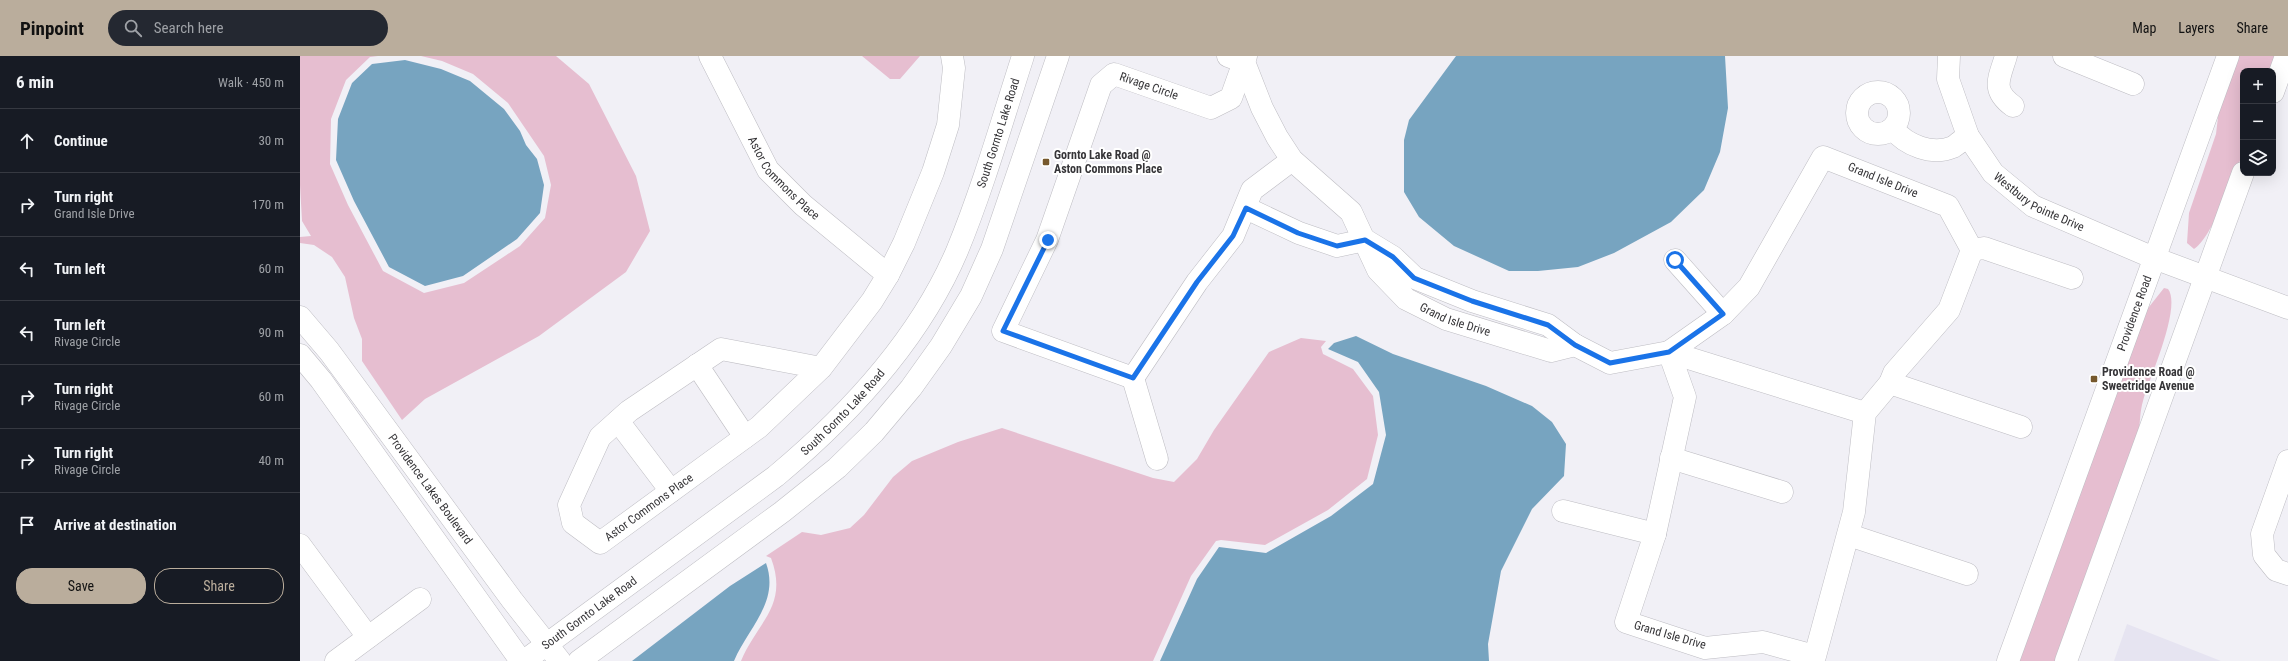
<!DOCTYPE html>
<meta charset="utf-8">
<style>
:root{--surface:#171b24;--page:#242831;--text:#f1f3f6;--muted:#9ea1a6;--line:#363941;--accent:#baad9c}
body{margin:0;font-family:"Roboto Condensed",sans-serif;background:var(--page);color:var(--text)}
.controls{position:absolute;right:12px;top:12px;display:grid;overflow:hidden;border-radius:8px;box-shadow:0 4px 16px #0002}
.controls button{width:36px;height:36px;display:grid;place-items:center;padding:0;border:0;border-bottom:1px solid var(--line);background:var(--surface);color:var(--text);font:20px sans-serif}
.stop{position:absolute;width:12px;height:12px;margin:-9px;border:3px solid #1a73e8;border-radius:50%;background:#fff}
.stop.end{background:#1a73e8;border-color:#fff;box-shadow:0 1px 4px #0008}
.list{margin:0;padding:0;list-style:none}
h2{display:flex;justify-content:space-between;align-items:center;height:52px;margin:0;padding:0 16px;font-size:17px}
h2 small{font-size:13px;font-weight:400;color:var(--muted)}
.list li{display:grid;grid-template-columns:26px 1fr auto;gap:12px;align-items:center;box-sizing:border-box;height:64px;padding:0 16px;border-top:1px solid var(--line)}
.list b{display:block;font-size:15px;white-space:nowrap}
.list p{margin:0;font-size:13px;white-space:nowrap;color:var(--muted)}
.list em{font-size:13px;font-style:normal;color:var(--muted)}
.actions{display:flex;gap:8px;padding:12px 16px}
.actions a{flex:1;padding:9px 0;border:1px solid var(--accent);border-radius:16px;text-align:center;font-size:14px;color:var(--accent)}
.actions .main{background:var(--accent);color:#111}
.icon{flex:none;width:22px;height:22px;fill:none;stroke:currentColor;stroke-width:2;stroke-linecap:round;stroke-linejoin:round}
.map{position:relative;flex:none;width:1988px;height:605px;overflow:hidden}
header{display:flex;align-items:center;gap:24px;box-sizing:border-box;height:56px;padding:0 20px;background:var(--accent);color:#111}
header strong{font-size:19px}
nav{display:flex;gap:22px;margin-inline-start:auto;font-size:14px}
.search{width:280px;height:36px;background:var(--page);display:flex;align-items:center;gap:10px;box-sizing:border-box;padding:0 14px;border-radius:22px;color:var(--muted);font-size:15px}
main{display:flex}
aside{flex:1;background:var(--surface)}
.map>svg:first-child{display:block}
</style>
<header>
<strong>Pinpoint</strong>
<div class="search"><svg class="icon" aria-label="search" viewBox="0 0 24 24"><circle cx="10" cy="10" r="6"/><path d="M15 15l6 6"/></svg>Search here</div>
<nav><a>Map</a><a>Layers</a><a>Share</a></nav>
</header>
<main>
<aside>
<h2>6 min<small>Walk · 450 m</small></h2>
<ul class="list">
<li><svg class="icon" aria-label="ahead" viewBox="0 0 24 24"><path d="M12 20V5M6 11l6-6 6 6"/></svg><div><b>Continue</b></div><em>30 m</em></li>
<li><svg class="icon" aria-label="right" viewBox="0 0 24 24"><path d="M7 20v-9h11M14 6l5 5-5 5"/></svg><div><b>Turn right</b><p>Grand Isle Drive</p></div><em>170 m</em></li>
<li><svg class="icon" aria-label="left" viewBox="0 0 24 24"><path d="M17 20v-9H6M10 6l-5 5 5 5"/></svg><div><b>Turn left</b></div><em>60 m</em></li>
<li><svg class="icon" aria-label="left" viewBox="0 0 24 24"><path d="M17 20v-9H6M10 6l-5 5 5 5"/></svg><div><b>Turn left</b><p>Rivage Circle</p></div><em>90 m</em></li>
<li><svg class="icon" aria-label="right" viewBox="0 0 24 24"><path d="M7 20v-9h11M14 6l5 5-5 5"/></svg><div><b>Turn right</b><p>Rivage Circle</p></div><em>60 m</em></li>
<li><svg class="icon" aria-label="right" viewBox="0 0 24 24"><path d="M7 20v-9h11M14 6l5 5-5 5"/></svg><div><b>Turn right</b><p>Rivage Circle</p></div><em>40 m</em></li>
<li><svg class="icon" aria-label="arrive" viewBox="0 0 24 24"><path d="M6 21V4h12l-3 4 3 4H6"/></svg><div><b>Arrive at destination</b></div></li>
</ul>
<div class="actions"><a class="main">Save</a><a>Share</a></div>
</aside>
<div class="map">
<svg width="1988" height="605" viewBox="0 0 1988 605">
<rect width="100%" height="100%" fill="#f1f0f6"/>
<path fill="#e6e4f1" d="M1827,568L1921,605H1814Z"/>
<path fill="#e6bed0" d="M0,0H78L70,1L46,24L31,63L30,108L48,149L83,215L124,237L164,227L220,190L245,162L251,129L244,100L208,47L173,18L142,5L121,0H256L289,28L336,120L350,175L326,216L239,280L125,343L102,364L62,305V283L54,262L45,221L32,201L14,189L0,187V181L11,180L2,165L0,129Z
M562,0H620L600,23H590Z
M1936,0H1977L1971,15H1943C1943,40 1946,67 1943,92C1941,110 1910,185 1894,193L1887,187L1889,157L1916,78L1920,44Z
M1864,232L1868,233C1882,251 1849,323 1843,345C1840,355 1840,366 1839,376L1757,605H1716L1845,256Z
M1001,282L1026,285L1021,291L1023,298L1053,313L1073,340L1078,379L1067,423L1028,454L965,489L921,484L916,485L891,520L853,605H441C457,566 489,550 471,502L466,500L502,476L521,479L550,472L564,459L593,421L612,405L658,386L702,372L853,422L874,426L897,403L914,374L969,296Z"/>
<path fill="#77a4c0" d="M1156,0H1425L1428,52L1420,96L1404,134L1371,166L1314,197L1278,211L1238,215H1209L1154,190L1119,161L1104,136V84L1109,64Z
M105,4L141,13L170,25L204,53L220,75L226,89L237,103L244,129L240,157L217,183L163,220L125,230L89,211L54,145L36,104L38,63L52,27L72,8Z
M1056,280L1093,298L1186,330L1232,350L1252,366L1266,388L1264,420L1232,453L1201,515L1188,588L1189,605H860L897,523L919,491L966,497L1031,460L1073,428L1086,379L1079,336L1058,306L1028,293L1034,287Z
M466,507C480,546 448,572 434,605H332L430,530Z"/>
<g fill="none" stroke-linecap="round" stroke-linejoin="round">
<defs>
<g id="minor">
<path id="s1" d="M410,0L468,114L503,149L588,219"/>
<path id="s2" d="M928,0L944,6L962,52L977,81L992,104L1051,156L1078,214L1106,243L1146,263L1251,295L1275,289"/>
<path d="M946,0L931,42L911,52L814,18L801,29L747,184L703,275L833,322L897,226L933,180L952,134L992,104"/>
<path id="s3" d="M1649,0L1648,23L1668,80L1693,117L1733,150L1854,202L1988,252"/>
<path d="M1706,0C1699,23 1691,34 1713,50"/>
<path d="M1764,0L1833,28"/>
<circle cx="1578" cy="57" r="21"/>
<path d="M1593,73C1606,89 1632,100 1653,91C1658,88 1663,83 1668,80"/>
<path d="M1523,101L1648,150L1672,194L1649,254L1594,317L1590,327L1565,357L1554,456L1515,600L1463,586L1405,592L1326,566L1355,478L1385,341L1369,296L1423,258L1449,231Z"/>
<path d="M946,152L999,177L1037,190L1065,184"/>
<path d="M1065,184L1093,201L1115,222L1172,245L1248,269L1275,289L1310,307L1369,296L1565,357"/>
<path d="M1672,194L1684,192L1772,222"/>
<path d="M1375,204L1423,258"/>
<path id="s4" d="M0,261L29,295L212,544L260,605"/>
<path d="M0,299L21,324L221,605"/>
<path d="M397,309L445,381"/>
<path id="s5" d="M521,312L421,293L329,355L300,381L269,449L273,467L300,487L459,371L521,312L572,245L588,219L604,187L633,116L648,69L654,12L652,0"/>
<path d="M833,322L857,403"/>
<path d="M1590,327L1721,371"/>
<path d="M318,365L371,435"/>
<path d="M1371,402L1482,436"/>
<path d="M1988,405L1962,478L1964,499L1976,514L1988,518"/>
<path d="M1263,455L1355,478"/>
<path d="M1549,479L1667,518"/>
<path d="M0,489L68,581"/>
<path d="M36,605L120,543"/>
<path id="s6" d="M224,605L476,420C549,359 619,284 657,195C683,132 702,65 723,0"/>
<path d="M279,605L482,456L537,412L574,376L611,332L641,290L671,240L692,193L758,0"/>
</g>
<g id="major">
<path d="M1973,36L1986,0"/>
<path id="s7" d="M1708,605L1928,0"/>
<path d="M1766,605L1943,117"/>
</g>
</defs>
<use href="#minor" stroke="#bebdc3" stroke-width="23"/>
<use href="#major" stroke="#bebdc3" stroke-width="23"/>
<use href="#minor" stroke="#fff" stroke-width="22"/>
<use href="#major" stroke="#fff" stroke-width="22"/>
</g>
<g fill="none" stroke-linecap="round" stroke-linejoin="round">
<path stroke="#1a73e8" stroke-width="5" d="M748,184L703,275L833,322L897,226L933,180L946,152L998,177L1037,190L1065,184L1093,201L1114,222L1172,245L1248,269L1275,289L1310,307L1369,296L1423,258L1375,204"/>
</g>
<g fill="#76582d" stroke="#fff" stroke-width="1.5">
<rect x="742" y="102" width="8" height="8" rx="2"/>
<rect x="1790" y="319" width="8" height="8" rx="2"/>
</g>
<g text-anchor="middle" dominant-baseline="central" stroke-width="4" stroke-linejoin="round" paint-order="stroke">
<g font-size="12" fill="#363538" stroke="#fff">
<text transform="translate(849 30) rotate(19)">Rivage Circle</text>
<text stroke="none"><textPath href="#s6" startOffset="729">South Gornto Lake Road</textPath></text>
<text stroke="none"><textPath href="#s1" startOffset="144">Astor Commons Place</textPath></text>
<text transform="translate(1583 124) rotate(22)">Grand Isle Drive</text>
<text stroke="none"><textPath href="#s3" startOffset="183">Westbury Pointe Drive</textPath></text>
<text stroke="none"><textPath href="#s7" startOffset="370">Providence Road</textPath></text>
<text stroke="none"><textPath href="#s2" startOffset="363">Grand Isle Drive</textPath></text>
<text stroke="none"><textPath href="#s6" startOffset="405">South Gornto Lake Road</textPath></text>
<text stroke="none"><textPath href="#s4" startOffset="216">Providence Lakes Boulevard</textPath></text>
<text stroke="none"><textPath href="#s5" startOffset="439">Astor Commons Place</textPath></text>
<text stroke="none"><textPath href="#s6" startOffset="81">South Gornto Lake Road</textPath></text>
<text transform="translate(1370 579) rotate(16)">Grand Isle Drive</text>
</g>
<g font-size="12" font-weight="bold" fill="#363538" stroke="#fff" text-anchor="start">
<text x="754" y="99">Gornto Lake Road @<tspan x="754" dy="14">Aston Commons Place</tspan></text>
<text x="1802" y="316">Providence Road @<tspan x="1802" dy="14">Sweetridge Avenue</tspan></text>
</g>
</g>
</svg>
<div class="controls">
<button>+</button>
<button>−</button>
<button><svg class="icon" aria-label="layers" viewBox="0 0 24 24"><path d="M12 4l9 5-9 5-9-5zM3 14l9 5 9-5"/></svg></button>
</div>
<div class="stop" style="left:1375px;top:204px"></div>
<div class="stop end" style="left:748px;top:184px"></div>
</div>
</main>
